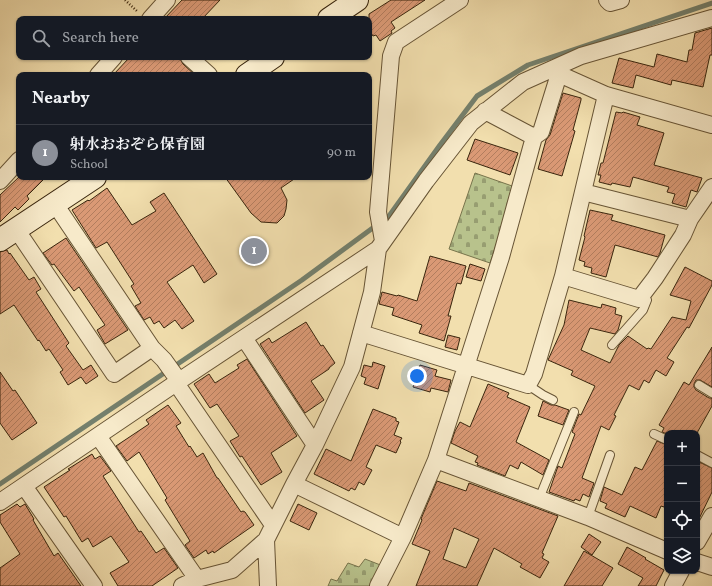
<!DOCTYPE html>
<meta charset="utf-8">
<style>
:root{--surface:#171b24;--page:#242831;--text:#f1f3f6;--muted:#9ea1a6;--line:#363941;--accent:#8c9099}
body{margin:0;font-family:Vollkorn,"Noto Serif JP",serif;background:var(--page);color:var(--text)}
.controls{position:absolute;right:12px;bottom:12px;display:grid;overflow:hidden;border-radius:8px;box-shadow:0 1px 3px #0004}
.controls button{width:36px;height:36px;display:grid;place-items:center;padding:0;border:0;border-bottom:1px solid var(--line);background:var(--surface);color:var(--text);font:20px sans-serif}
.you{position:absolute;left:417px;top:376px;width:14px;height:14px;margin:-10px;border:3px solid #fff;border-radius:50%;background:#1a73e8;box-shadow:0 0 0 6px #1a73e833}
.badge{display:grid;place-items:center;width:26px;height:26px;border-radius:50%;background:var(--accent);color:#fff;font-size:13px;font-weight:700}
.pin{position:absolute;translate:-50% -50%;border:2px solid #fff;box-shadow:0 1px 4px #0006}
.list{margin:0;padding:0;list-style:none}
h2{display:flex;justify-content:space-between;align-items:center;height:52px;margin:0;padding:0 16px;font-size:17px}
h2 small{font-size:13px;font-weight:400;color:var(--muted)}
.list li{display:grid;grid-template-columns:26px 1fr auto;gap:12px;align-items:center;box-sizing:border-box;height:56px;padding:0 16px;border-top:1px solid var(--line)}
.list b{display:block;font-size:15px;white-space:nowrap}
.list p{margin:0;font-size:13px;white-space:nowrap;color:var(--muted)}
.list em{font-size:13px;font-style:normal;color:var(--muted)}
.icon{flex:none;width:22px;height:22px;fill:none;stroke:currentColor;stroke-width:2;stroke-linecap:round;stroke-linejoin:round}
.map{position:relative;flex:none;width:712px;height:586px;overflow:hidden}
.search{position:absolute;background:var(--surface);box-shadow:0 1px 3px #0004;left:16px;top:16px;width:356px;height:44px;display:flex;align-items:center;gap:10px;box-sizing:border-box;padding:0 14px;border-radius:8px;color:var(--muted);font-size:15px}
.panel{position:absolute;background:var(--surface);box-shadow:0 1px 3px #0004;left:16px;top:72px;width:356px;height:108px;border-radius:8px}
.map>svg:first-child{display:block}
</style>
<div class="map">
<svg width="712" height="586" viewBox="0 0 712 586">
<defs>
<pattern id="cemetery-stones" width="16" height="16" patternUnits="userSpaceOnUse"><rect width="16" height="16" fill="#b8c28c"/><path d="M2 7V4a2 2 0 0 1 4 0v3zM10 15v-3a2 2 0 0 1 4 0v3z" fill="#979d71"/></pattern>
<pattern id="building-hatch" width="6" height="6" patternUnits="userSpaceOnUse"><rect width="6" height="6" fill="#da9975"/><path d="M-1 1l2-2M0 6l6-6M5 7l2-2" fill="none" stroke="#b27d5e"/></pattern>
</defs>
<rect width="100%" height="100%" fill="#f2dfae"/>
<filter id="stains"><feTurbulence type="fractalNoise" baseFrequency=".005" numOctaves="4"/><feColorMatrix values="0 0 0 0 .2 0 0 0 0 .09 0 0 0 0 .02 0 0 0 .5 -.17"/></filter>
<radialGradient id="worn" r=".72"><stop offset=".6" stop-color="#630" stop-opacity="0"/><stop offset="1" stop-color="#630" stop-opacity=".3"/></radialGradient>
<path fill="url(#cemetery-stones)" stroke="#78744c" d="M475,173L515,187L490,263L449,249Z
M365,559L383,566L370,586H328L331,579L337,581L348,563L359,567Z"/>
<g fill="none" stroke-linecap="round" stroke-linejoin="round">
<path stroke="#74806d" stroke-width="5" d="M0,484L302,280L389,216L440,145L477,96L528,65L712,3"/>
</g>
<path fill="url(#building-hatch)" stroke="#39250d" fill-rule="evenodd" d="M182,0H220L202,19H164Z
M391,0H425L391,22L395,28L391,31L392,33L380,41L376,35L373,36L369,30V14Z
M712,28V55H710L703,87L672,80L671,85L636,75L633,88L612,83L619,58L654,67L657,54L687,62L689,50H692L695,33Z
M130,57H179L183,64L195,75H113Z
M563,93L581,98V100L573,130L575,131L562,176L538,169L546,140L550,135Z
M616,112L622,113L623,112L640,117L637,125L664,133L654,165L702,178L697,192L691,190L686,207L672,203L675,194L667,192L669,187L633,177L630,187L612,183L611,185L599,182L601,175H598L601,163H603Z
M475,139L518,153L510,175L467,160Z
M19,177H46L27,196L29,199L18,210L15,207L0,222V195Z
M225,177H297L281,188L287,200L286,209L284,216L277,223L261,222L251,213Z
M107,188L132,225L156,211L150,202L164,193L217,274L204,283L193,265L167,282L194,321L182,329L175,320L164,328L159,321L154,324L150,317L144,320L135,306L141,303L131,286L134,284L107,242L96,248L72,210L88,200L89,201Z
M590,210L613,215L611,220L665,235L660,253L658,257L615,245L606,277L591,273L592,268L584,266L585,262L579,260L585,237L584,236Z
M66,238L128,330L105,344L97,330L105,325L79,287L74,291L54,264L52,265L43,253Z
M7,250L9,254L10,253L29,280L34,277L41,289L36,292L69,343L66,346L83,370L91,365L98,376L86,384L81,377L68,385L60,372L63,370L49,349L46,351L39,340L38,341L14,305L0,314V252Z
M430,256L466,266L461,284L457,283L448,316H451L444,341L419,333L422,325L392,315L394,308L379,304L382,292L397,296L398,295L417,301Z
M470,264L485,269L481,281L466,277Z
M685,267L712,281V285L689,328L687,327L667,358L674,362L666,376L656,370L649,383L644,380L639,390L629,385L614,415L616,416L609,430L601,426L582,478L594,483L589,497L583,494L580,501L575,499L574,501L549,492L558,466L562,468L575,434L572,432L579,414L581,415L595,386L571,375L573,371L548,360L564,325L569,300L601,308L602,304L616,308L615,314L622,316L618,330L615,334L590,328L581,350L610,363L619,345L628,336L647,349L648,348L651,349L672,317L686,320L691,301L670,295Z
M306,322L321,346L323,345L335,363L329,368V369L311,381L324,400L305,413L260,344L269,338L272,343Z
M448,335L460,338L457,350L445,347Z
M712,347V387L700,380H696L694,384V387L696,390L709,398H712V406L697,433H667V434L662,432L664,428L659,425L684,382L689,385Z
M247,359L297,436L271,453L282,472L261,485L242,456L240,457L230,441L239,436L217,404L210,408L194,384L209,374L215,383L239,368L237,365Z
M373,362L385,366L378,389L364,384L366,378L361,376L364,365L372,367Z
M420,365L437,370L435,376L451,380L448,392L431,388L430,392L413,387Z
M0,372L13,391L15,390L37,423L12,440L0,423Z
M488,384L509,393L507,397L530,407L516,442L549,460L543,475L521,462L518,469L510,465L505,476L477,465L478,463L475,462L478,456L451,443L455,431L460,422L470,427Z
M543,401L551,405H555L569,410L563,425L538,416Z
M168,405L181,423L176,426L189,447L190,446L197,457L203,453L217,478H218L241,512L243,511L245,512L254,525L214,553L213,551L208,554L206,550L194,558L185,545L190,541L165,500L167,498L139,452L127,461L116,446L149,424L146,420Z
M373,409L396,418V421L399,422L394,435L402,438L400,441L401,442L396,453L376,445L366,467L372,470L364,485L359,482L355,490L351,488L349,491L314,474L326,449L351,461Z
M657,441L667,445V501L664,507L661,506L656,518L630,506L625,517L605,508L607,504L600,501L604,487L622,495L635,467L642,470Z
M92,454L95,459L100,456L111,471L103,476L139,532L141,531L156,553L164,548L178,568L152,586H118L110,573L129,562L111,536L93,547L88,538L82,542L66,516L64,517L44,487L70,470L68,469Z
M697,461L712,468V492L697,523Z
M437,481L466,491L469,483L558,516L542,553L544,554L542,558L549,562L540,578L520,567L522,564L494,548L477,586H416L430,551L412,544L422,520L421,519ZM454,528L479,539L466,568L443,559Z
M17,504L20,507L25,504L34,519L33,520L54,556L58,553L81,586H0V568L20,554L0,522V515Z
M298,504L317,513L309,530L290,521Z
M589,534L601,542L592,555L581,547Z
M627,547L646,558L645,559L664,570L656,586H638L643,578L618,564Z
M584,551L613,568L602,586H564Z"/>
<g fill="none" stroke-linecap="round" stroke-linejoin="round">
<defs>
<path id="service" d="M612,345L643,310L647,300L643,295
M528,385L543,395L553,400
M699,385L712,393
M654,434L667,440
M697,455L712,463
M539,499L574,412
M588,517L610,455"/>
<path id="minor" d="M607,0L610,3L621,0
M150,19L167,0
M189,57L209,75
M550,70L606,95L712,125
M98,75L114,57
M485,111L534,137
M0,181L19,160
M583,192L690,219
M16,229L114,374L152,348L55,204
M383,241L378,212L391,56L396,42L460,0
M378,249L426,181L471,123L523,82L581,56L712,18
M563,276L639,299L655,278L683,235L690,219L712,187
M361,333L528,385L534,374L563,276L606,95
M244,338L315,445
M152,348L164,360L179,381
M176,383L273,525
M98,436L197,579
M436,460L588,517L667,551
M294,484L403,537
M24,486L94,586
M0,502L176,383L378,249L372,292L352,367L315,445L294,484L266,540
M697,542L712,516
M697,562L712,567
M182,586L197,579L232,570L266,540L268,586
M378,586L403,537L436,460L501,257L534,137L541,132L559,74
M673,586L681,571"/>
<path id="secondary" d="M329,19L357,0
M247,75L273,57
M0,240L95,177"/>
</defs>
<use href="#service" stroke="#675435" stroke-width="10"/>
<use href="#minor" stroke="#675435" stroke-width="18"/>
<use href="#secondary" stroke="#39250d" stroke-width="24"/>
<path stroke="#39250d" stroke-width="2.5" stroke-dasharray="1 2" stroke-linecap="butt" d="M125,0L138,12"/>
<use href="#service" stroke="#f7eaca" stroke-width="8"/>
<use href="#minor" stroke="#f7eaca" stroke-width="16"/>
<use href="#secondary" stroke="#f7eaca" stroke-width="22"/>
</g>
<rect width="100%" height="100%" filter="url(#stains)"/>
<rect width="100%" height="100%" fill="url(#worn)"/>
</svg>
<div class="controls">
<button>+</button>
<button>−</button>
<button><svg class="icon" aria-label="locate" viewBox="0 0 24 24"><circle cx="12" cy="12" r="6"/><path d="M12 2v4M12 18v4M2 12h4M18 12h4"/></svg></button>
<button><svg class="icon" aria-label="layers" viewBox="0 0 24 24"><path d="M12 4l9 5-9 5-9-5zM3 14l9 5 9-5"/></svg></button>
</div>
<div class="you"></div>
<div class="pin badge" style="left:254px;top:251px">1</div>
<div class="search"><svg class="icon" aria-label="search" viewBox="0 0 24 24"><circle cx="10" cy="10" r="6"/><path d="M15 15l6 6"/></svg>Search here</div>
<section class="panel">
<h2>Nearby<small></small></h2>
<ul class="list">
<li><span class="badge">1</span><div><b>射水おおぞら保育園</b><p>School</p></div><em>90 m</em></li>
</ul>
</section>
</div>
